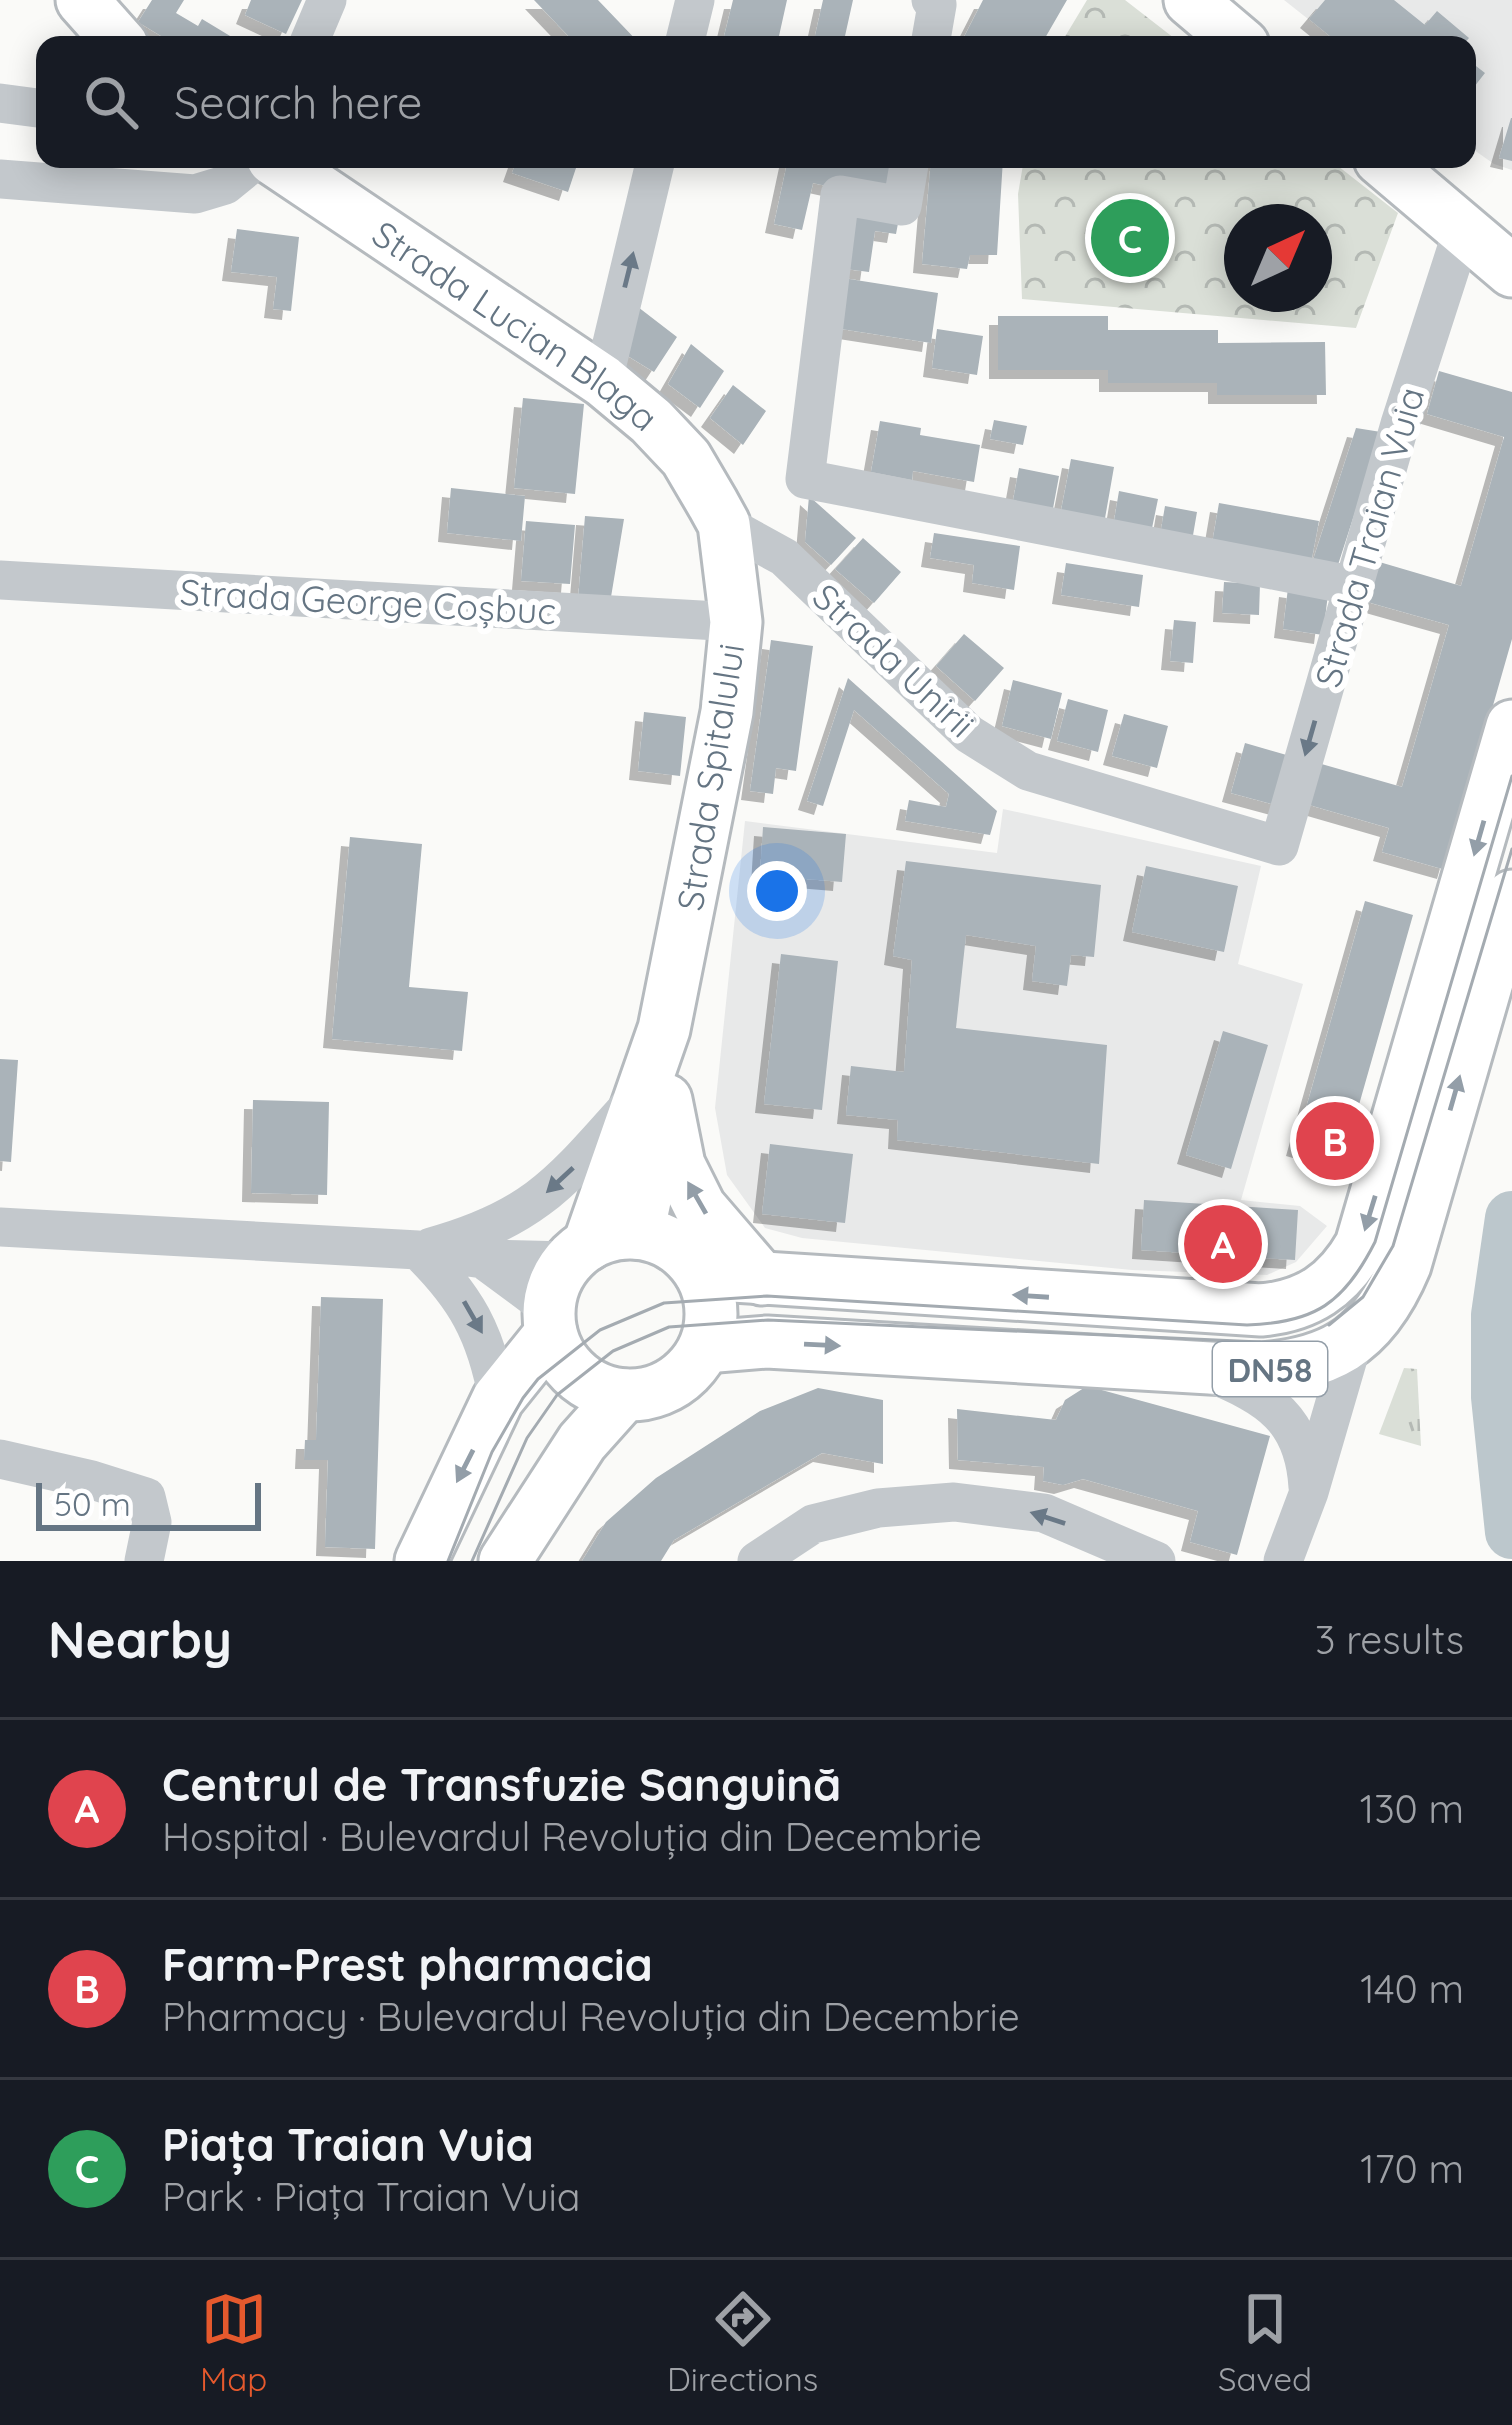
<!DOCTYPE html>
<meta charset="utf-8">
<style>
:root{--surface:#171b24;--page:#20242c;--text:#f1f3f6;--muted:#9ea1a6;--line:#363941;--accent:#e5592d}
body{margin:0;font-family:Quicksand,sans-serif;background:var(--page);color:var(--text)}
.compass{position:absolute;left:1224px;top:204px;width:108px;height:108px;border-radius:50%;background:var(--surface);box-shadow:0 6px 30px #0003;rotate:44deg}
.scale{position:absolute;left:36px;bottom:30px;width:225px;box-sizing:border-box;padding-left:12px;border:6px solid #657583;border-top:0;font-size:33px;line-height:42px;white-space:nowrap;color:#657583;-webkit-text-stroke:9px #fff;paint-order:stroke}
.you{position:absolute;left:777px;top:891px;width:42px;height:42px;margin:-30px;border:9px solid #fff;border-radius:50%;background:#1a73e8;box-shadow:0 0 0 18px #1a73e833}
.badge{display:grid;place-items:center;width:78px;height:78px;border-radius:50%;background:var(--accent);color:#fff;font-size:39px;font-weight:700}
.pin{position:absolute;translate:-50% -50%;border:6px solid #fff;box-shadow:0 3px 12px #0006}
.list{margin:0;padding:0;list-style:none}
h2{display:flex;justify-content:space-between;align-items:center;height:156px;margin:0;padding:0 48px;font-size:51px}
h2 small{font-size:39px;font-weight:400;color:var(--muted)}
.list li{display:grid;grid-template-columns:78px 1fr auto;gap:36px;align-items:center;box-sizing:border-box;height:180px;padding:0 48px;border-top:3px solid var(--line)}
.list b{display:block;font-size:45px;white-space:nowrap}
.list p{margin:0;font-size:39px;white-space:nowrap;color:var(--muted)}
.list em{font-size:39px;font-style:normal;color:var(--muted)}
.icon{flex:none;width:66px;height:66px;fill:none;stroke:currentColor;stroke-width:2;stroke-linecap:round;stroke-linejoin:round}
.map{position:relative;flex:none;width:1512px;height:1561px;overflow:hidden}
.search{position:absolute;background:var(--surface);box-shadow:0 6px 30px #0003;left:36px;right:36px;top:36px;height:132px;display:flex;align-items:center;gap:30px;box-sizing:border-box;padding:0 42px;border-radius:24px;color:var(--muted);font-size:45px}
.sheet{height:696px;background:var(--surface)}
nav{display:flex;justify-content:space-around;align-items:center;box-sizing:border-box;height:168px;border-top:3px solid var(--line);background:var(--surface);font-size:33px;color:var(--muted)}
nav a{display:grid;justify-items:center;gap:6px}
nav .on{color:var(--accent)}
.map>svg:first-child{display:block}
</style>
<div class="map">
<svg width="1512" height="1561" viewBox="0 0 1512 1561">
<defs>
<pattern id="grass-tufts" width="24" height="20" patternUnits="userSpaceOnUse" patternTransform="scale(3)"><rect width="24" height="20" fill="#dadfd7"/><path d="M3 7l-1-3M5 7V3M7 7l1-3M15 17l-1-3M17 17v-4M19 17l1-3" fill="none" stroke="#b4b9b4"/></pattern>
<pattern id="forest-crowns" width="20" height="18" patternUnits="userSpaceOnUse" patternTransform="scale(3)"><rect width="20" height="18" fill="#dadfd7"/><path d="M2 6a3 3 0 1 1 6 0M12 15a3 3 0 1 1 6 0" fill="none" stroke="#b4b9b4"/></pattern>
<filter id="shadow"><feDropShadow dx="-9" dy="9" stdDeviation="0" flood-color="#0004"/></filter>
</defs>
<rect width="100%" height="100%" fill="#fafaf8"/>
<path fill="#e8e9e9" d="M1284,0H1512V170L1494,164L1467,145V45H1341Z
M1003,809L1261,866L1238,964L1303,984L1241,1200L1300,1206L1327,1226L1296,1262L1267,1275L1132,1270L802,1238L765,1228L727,1175L715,1108L745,821L997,853Z"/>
<path fill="url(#grass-tufts)" d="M1404,1368L1417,1369L1421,1446L1379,1434Z"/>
<path fill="url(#forest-crowns)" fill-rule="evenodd" d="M1087,0H1125L1183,45H1060Z
M1024,159H1329L1398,213L1356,328L1022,299L1018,194ZM1242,222H1314V294H1242Z"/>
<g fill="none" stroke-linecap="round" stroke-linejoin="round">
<path stroke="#bcc7cc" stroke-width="54" d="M1512,1218L1498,1315V1397L1512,1532"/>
</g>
<path fill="#aab3b9" filter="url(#shadow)" d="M152,0H184L176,13L198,26L202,19L245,45H176L138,22Z
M251,0H302L286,34L245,15Z
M534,0H598L641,45H577Z
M733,0H787L777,45H722Z
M823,0H853L843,45H813Z
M983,0H1067L1041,45H960Z
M1325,0H1394L1425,25L1437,11L1469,38L1463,45H1341L1309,19Z
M1467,59L1485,73L1467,96Z
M1511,118H1512V161L1499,158Z
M517,159H579L568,192L512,173Z
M788,159H901L895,201L813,183L802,230L774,224Z
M931,159H1003L997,255H970L967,269L922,264Z
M855,211L899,218L896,234L875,231L869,272L846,269Z
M237,229L299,237L291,311L273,309L277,277L231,272Z
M843,278L938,293L931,343L835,328Z
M638,307L677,337L654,372L623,353Z
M998,316H1108V330H1218V343L1325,342L1326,395H1217V383H1108V370H998Z
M937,329L983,336L977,375L932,368Z
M691,344L724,371L700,408L668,384Z
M1439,371L1512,392V639L1446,870L1382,852L1389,828L1306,804L1318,763L1402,787L1449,625L1364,601L1376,561L1461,586L1504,437L1427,414Z
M733,385L766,411L743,445L710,418Z
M523,398L584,404L575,494L514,488Z
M994,420L1027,426L1023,445L990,439Z
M880,421L921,428L920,435L980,445L974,482L913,471L912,480L871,472Z
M1356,428L1381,432L1336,571L1312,563Z
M1071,459L1114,467L1104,524L1060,516Z
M1019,468L1059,476L1052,514L1012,506Z
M451,488L525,496L521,541L447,533Z
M1119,491L1158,499L1151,533L1113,527Z
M809,496L856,538L831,565L805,542Z
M1219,503L1319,521L1311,563L1212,544Z
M1165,506L1197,512L1192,541L1160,535Z
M585,516L624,519L610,603L578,600Z
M526,521L575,525L570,584L521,581Z
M934,533L1020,546L1014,590L972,583L974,565L930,558Z
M863,538L901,572L874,603L835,569Z
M1066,563L1143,575L1139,607L1061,595Z
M1224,582L1260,584L1259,615L1222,613Z
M1288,588L1328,594L1323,635L1283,629Z
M1174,620L1196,622L1193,663L1170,661Z
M964,634L1004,668L975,701L936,666Z
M771,640L813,646L796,771L776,768L773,794L750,791Z
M848,678L997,811L990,835L905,821L909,800L946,807L949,794L854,710L823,806L807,801Z
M1013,680L1062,693L1051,739L1002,726Z
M1068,699L1108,710L1098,752L1057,741Z
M644,712L686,717L680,776L638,771Z
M1124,714L1168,726L1157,768L1112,756Z
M1245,743L1297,758L1283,807L1231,793Z
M763,827L846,834L842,882L760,875Z
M350,837L422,844L409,987L468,992L462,1051L332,1039Z
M906,861L1101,885L1094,957L1071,955L1067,986L1032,981L1036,946L966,935L956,1028L1107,1045L1099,1164L897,1140L898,1120L846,1115L851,1066L904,1072L912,960L893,956Z
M1146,866L1238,886L1224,952L1132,932Z
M1365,901L1413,915L1343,1161L1295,1147Z
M781,954L838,961L822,1110L764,1104Z
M1223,1031L1268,1045L1231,1169L1186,1155Z
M0,1059L18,1060L11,1162L0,1161Z
M253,1100L329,1102L327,1195L251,1193Z
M770,1144L853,1154L845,1223L762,1214Z
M1144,1200L1298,1210L1295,1260L1141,1250Z
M321,1297L383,1299L375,1549L325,1547L328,1460H304L305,1440H316Z
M1087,1386L1270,1436L1237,1555L1190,1542L1198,1511L1083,1479L1063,1485L1043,1481L1044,1467L958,1460L957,1409L1056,1420L1065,1400Z
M818,1388L883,1400V1464L822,1453L674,1540L661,1561H582L606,1522L656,1478L760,1411Z"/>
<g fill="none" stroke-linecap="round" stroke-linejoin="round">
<defs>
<g id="major">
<path d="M82,0L122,45"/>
<path d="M1190,0L1243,45"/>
<path id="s1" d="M273,159L603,381L651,421L686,458L713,504L724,524L736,622L727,712L664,1029L589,1244"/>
<path d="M1380,159L1512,271"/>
<path d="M666,1100L679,1165L700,1207L762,1279"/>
<path d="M638,1233L663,1117"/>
<circle cx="630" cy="1314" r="81"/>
<path d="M701,1274L1261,1310C1307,1306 1338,1286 1361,1245L1512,726"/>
<path d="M705,1347L767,1342L1244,1370C1328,1367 1372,1344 1405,1265L1512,896"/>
<path d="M421,1561L498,1399L551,1333"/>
<path d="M505,1561L582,1442L624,1395"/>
</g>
</defs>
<use href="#major" stroke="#b5babe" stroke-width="57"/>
<path stroke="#c3c8cc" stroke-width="39" d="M308,45L327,0
M684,45L695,0
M930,45L937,5L931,0
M0,103L45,109
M910,159L902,206L840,195L805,479L1355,586
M0,179L195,194L225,185L257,159
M603,381L656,159
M724,524L784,557L969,734L1028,771L1279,846L1400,424L1463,229
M0,580L736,622
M0,1227L418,1250L483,1259L569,1261
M431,1247C536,1218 562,1181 632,1103
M418,1250C466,1297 486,1333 498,1399
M483,1259L549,1308
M1210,1373C1269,1397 1304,1419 1308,1487
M0,1459L92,1480L146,1497L152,1522L144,1561
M757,1561L813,1524L878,1508L954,1502L1044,1513L1156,1561
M1283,1561L1309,1492L1353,1341"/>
<use href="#major" stroke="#fff" stroke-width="51"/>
<path stroke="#a4abb1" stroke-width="3" d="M1329,1325L1363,1297L1393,1246L1512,849
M448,1561L492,1452L523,1398L538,1379L600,1330L664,1303L767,1296L1247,1325C1315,1323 1344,1303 1375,1242L1512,776
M472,1561L527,1438L557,1395L613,1351L669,1327L768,1320L1260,1342"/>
</g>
<defs><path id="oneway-solid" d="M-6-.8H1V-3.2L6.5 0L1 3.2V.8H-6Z" transform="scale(3)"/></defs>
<g fill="#6a7987">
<use href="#oneway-solid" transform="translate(629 270) rotate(-76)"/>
<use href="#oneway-solid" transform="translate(1310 738) rotate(106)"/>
<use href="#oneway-solid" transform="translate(560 1180) rotate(137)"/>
<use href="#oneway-solid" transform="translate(473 1317) rotate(60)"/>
<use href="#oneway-solid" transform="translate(1048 1518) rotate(-162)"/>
</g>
<g fill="#939ea8">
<use href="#oneway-solid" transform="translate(1479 838) rotate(106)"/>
<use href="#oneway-solid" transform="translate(1455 1093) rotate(-74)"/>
<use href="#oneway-solid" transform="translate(697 1198) rotate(-120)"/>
<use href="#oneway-solid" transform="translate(1370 1213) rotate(107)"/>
<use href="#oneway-solid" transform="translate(1031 1296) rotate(-176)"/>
<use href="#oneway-solid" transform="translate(822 1345) rotate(3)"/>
<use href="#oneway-solid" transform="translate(465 1466) rotate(117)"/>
</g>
<g text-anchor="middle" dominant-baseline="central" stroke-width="12" stroke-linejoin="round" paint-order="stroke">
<rect fill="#fff" stroke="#939ea8" stroke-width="3" x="1213" y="1342" width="114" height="54" rx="9"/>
<g font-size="33" font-weight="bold" fill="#657583">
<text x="1270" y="1369">DN58</text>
</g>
<g font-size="36" fill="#657583" stroke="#fff">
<text stroke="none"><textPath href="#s1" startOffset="294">Strada Lucian Blaga</textPath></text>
<text transform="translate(1369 537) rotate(-74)">Strada Traian Vuia</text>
<text transform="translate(368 601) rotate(3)">Strada George Coșbuc</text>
<text transform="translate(894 660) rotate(43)">Strada Unirii</text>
<text transform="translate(710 777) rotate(-81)">Strada Spitalului</text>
</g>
</g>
</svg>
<svg class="compass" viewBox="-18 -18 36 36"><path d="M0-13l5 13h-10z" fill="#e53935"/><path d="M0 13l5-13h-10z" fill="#9ea1a6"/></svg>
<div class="scale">50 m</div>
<div class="you"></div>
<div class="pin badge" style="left:1223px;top:1244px;background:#e0444e">A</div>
<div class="pin badge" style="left:1335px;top:1141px;background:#e0444e">B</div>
<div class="pin badge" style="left:1130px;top:238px;background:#2e9e5b">C</div>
<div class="search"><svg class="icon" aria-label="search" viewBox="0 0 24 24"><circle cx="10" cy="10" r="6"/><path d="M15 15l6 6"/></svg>Search here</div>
</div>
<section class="sheet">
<h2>Nearby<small>3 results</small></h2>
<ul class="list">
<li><span class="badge" style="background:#e0444e">A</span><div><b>Centrul de Transfuzie Sanguină</b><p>Hospital · Bulevardul Revoluția din Decembrie</p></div><em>130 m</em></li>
<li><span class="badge" style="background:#e0444e">B</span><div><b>Farm-Prest pharmacia</b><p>Pharmacy · Bulevardul Revoluția din Decembrie</p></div><em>140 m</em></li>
<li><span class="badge" style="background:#2e9e5b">C</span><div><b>Piața Traian Vuia</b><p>Park · Piața Traian Vuia</p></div><em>170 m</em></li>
</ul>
</section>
<nav>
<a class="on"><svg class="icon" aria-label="map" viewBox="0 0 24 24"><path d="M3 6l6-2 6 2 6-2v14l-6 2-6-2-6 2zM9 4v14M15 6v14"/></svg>Map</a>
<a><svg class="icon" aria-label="directions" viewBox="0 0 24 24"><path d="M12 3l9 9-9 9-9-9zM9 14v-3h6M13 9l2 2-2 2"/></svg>Directions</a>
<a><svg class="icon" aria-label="saved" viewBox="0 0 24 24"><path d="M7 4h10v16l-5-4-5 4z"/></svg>Saved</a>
</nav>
